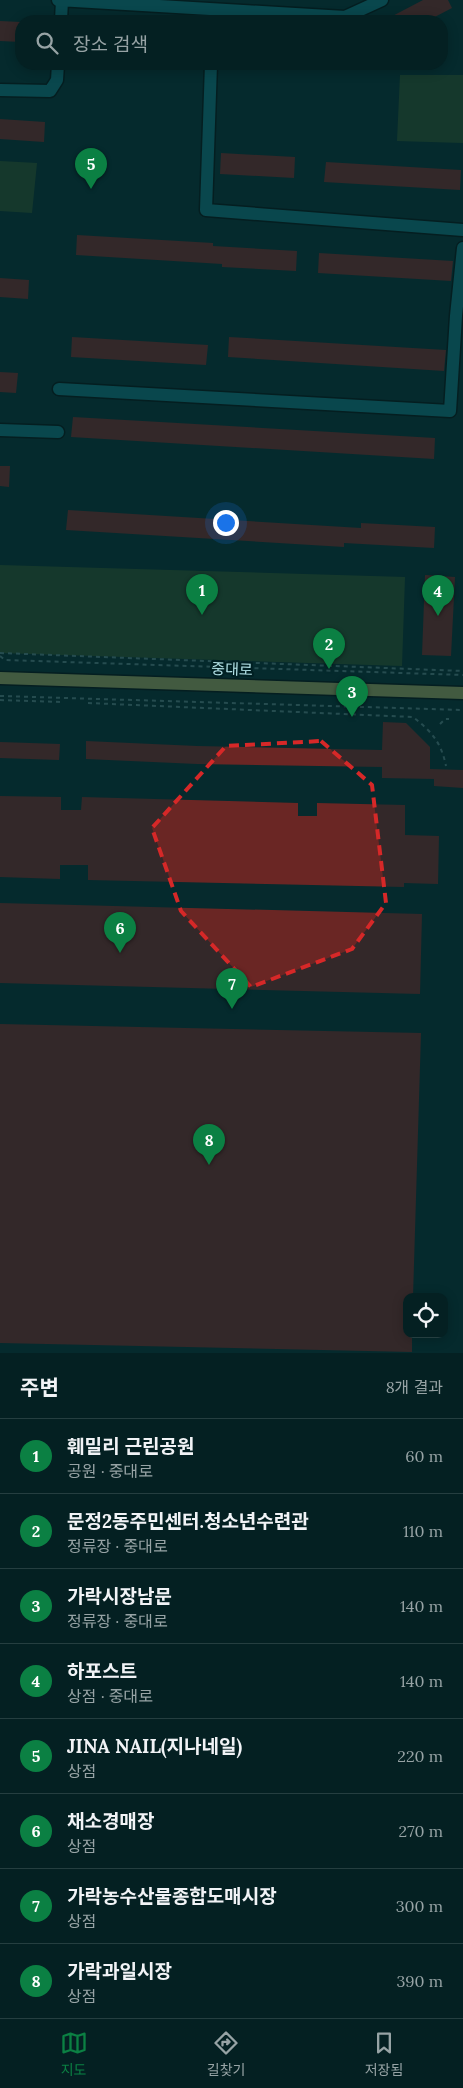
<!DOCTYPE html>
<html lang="ko">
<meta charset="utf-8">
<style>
:root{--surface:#042022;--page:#122d2f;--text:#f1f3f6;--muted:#97a3a5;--line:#253e40;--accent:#0b8043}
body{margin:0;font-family:Lora,"Noto Sans KR",serif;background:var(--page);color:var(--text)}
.controls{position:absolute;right:15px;bottom:15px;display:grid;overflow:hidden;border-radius:10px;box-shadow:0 2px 12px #0003}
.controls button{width:45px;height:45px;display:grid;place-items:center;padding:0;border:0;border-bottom:1px solid var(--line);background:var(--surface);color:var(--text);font:25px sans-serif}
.you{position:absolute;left:225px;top:522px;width:18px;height:18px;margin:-12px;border:4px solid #fff;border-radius:50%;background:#1a73e8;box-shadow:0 0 0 8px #1a73e833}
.badge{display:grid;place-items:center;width:32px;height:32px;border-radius:50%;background:var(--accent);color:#fff;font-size:16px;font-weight:700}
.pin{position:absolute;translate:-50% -41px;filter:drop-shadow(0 1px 2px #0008)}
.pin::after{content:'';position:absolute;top:26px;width:18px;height:15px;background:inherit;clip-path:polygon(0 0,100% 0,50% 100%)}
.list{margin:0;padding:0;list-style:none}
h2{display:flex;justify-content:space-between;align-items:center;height:65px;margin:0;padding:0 20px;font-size:21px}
h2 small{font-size:16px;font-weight:400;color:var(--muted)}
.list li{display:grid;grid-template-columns:32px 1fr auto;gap:15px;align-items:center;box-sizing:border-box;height:75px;padding:0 20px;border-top:1px solid var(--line)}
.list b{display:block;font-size:19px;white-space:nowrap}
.list p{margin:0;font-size:16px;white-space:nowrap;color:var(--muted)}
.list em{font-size:16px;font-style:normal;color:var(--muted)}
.icon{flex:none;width:28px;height:28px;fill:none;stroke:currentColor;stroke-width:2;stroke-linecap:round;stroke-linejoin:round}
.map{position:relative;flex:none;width:463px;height:1353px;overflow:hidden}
.search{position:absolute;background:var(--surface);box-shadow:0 2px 12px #0003;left:15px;right:15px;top:15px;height:55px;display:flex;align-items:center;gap:12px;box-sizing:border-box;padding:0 18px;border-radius:20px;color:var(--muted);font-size:19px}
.sheet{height:665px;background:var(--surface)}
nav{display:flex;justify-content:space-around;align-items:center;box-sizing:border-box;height:70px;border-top:1px solid var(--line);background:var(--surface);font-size:14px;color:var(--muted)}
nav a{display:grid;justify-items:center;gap:2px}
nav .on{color:var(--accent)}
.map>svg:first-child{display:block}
</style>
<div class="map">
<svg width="463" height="1353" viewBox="0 0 463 1353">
<rect width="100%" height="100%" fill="#062a2d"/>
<path fill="#284b2a" d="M400,75H463V143L397,141Z
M0,161L37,163L32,213L0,211Z
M0,565L405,577L402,666L0,653Z"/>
<path fill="#6a2624" d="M423,0H448L452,8L427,21H383Z
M0,21L21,22V42L0,41Z
M0,119L45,122L44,142L0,139Z
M221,153L295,157L294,178L220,174Z
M326,162L461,170L460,190L324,182Z
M77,235L213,243V246L297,251L296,271L222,267V264L76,255Z
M319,253L453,261L451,281L318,273Z
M0,278L29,280L28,299L0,297Z
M72,337L208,345L206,365L71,357Z
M229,337L446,350L444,371L228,357Z
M0,372L18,373L16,393L0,392Z
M73,417L435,438L434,459L71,437Z
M0,466H10L9,487L0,486Z
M68,510L361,528V523L435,527L434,548L344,543V547L66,530Z
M425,575L455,577L451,656L422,655Z
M383,722L406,723L430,747V769L463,770V788L434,786V779L382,778V767L197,764L86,759V741L197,746L382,750Z
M0,742L60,744L59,760L0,758Z
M0,796L61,797V810H81L82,797L298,803V816H317V803L405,805V835L439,836L438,884L404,883V887L88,880V865H60V879L0,877Z
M0,903L422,914L420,994L0,983Z
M0,1024L421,1033L413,1297H407V1334H412V1352L0,1343Z"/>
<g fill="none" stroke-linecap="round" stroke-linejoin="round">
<defs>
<path id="minor" d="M58,0L345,17L382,0
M61,21L62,0
M211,64L206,210L463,230
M0,90L50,91L57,80L58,64
M59,389L450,411L456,316L463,248
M0,430L58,432"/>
<path id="major" d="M0,678L463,693"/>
</defs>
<use href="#minor" stroke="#041011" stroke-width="15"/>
<use href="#major" stroke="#041011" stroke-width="15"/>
<path stroke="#4d7579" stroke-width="2" stroke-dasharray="4 4" stroke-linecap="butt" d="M0,653L463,671
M0,656L5,660L463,675
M0,696L463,710
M0,700L61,702
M88,703L413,717C432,732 441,742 446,766
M440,724L445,719H449"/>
<use href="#minor" stroke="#0f6b73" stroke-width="12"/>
<use href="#major" stroke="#8d9658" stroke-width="12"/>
</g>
<path d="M0 0H463V1353H0ZM321,741L372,785L386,903L352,949L251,987L181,911L152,828L226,746Z" fill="#062a2d" fill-opacity=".55" fill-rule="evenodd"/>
<path fill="none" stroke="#d62828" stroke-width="4" stroke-dasharray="10 6" stroke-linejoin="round" d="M321,741L372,785L386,903L352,949L251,987L181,911L152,828L226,746Z"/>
<g text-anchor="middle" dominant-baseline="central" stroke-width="4.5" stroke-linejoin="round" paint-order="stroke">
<g font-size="15" fill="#b2e1e6" stroke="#002023">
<text transform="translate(232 669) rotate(2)">중대로</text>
</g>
</g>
</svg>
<div class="controls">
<button><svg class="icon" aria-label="locate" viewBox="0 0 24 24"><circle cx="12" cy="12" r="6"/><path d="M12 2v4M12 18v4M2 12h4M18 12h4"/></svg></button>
</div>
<div class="you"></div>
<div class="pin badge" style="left:202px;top:615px">1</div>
<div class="pin badge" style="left:329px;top:669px">2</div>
<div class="pin badge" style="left:352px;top:717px">3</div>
<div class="pin badge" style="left:438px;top:616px">4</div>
<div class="pin badge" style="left:91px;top:189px">5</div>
<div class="pin badge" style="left:120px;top:953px">6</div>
<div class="pin badge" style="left:232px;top:1009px">7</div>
<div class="pin badge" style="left:209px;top:1165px">8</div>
<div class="search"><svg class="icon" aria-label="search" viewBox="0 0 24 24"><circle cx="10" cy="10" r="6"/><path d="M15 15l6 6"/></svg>장소 검색</div>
</div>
<section class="sheet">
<h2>주변<small>8개 결과</small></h2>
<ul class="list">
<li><span class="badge">1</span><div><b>훼밀리 근린공원</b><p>공원 · 중대로</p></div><em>60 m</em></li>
<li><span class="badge">2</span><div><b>문정2동주민센터.청소년수련관</b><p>정류장 · 중대로</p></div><em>110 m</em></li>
<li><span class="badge">3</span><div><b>가락시장남문</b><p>정류장 · 중대로</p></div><em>140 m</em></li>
<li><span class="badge">4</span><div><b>하포스트</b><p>상점 · 중대로</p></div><em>140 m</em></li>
<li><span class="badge">5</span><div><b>JINA NAIL(지나네일)</b><p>상점</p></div><em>220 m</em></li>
<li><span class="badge">6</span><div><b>채소경매장</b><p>상점</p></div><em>270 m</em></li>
<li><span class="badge">7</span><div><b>가락농수산물종합도매시장</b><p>상점</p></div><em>300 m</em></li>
<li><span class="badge">8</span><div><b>가락과일시장</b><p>상점</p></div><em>390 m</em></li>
</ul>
</section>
<nav>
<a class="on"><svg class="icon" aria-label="map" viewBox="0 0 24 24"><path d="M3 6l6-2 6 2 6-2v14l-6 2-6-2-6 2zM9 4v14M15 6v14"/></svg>지도</a>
<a><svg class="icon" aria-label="directions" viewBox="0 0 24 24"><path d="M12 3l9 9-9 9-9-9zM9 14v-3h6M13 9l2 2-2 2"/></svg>길찾기</a>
<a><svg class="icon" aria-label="saved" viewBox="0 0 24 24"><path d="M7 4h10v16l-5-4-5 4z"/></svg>저장됨</a>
</nav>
